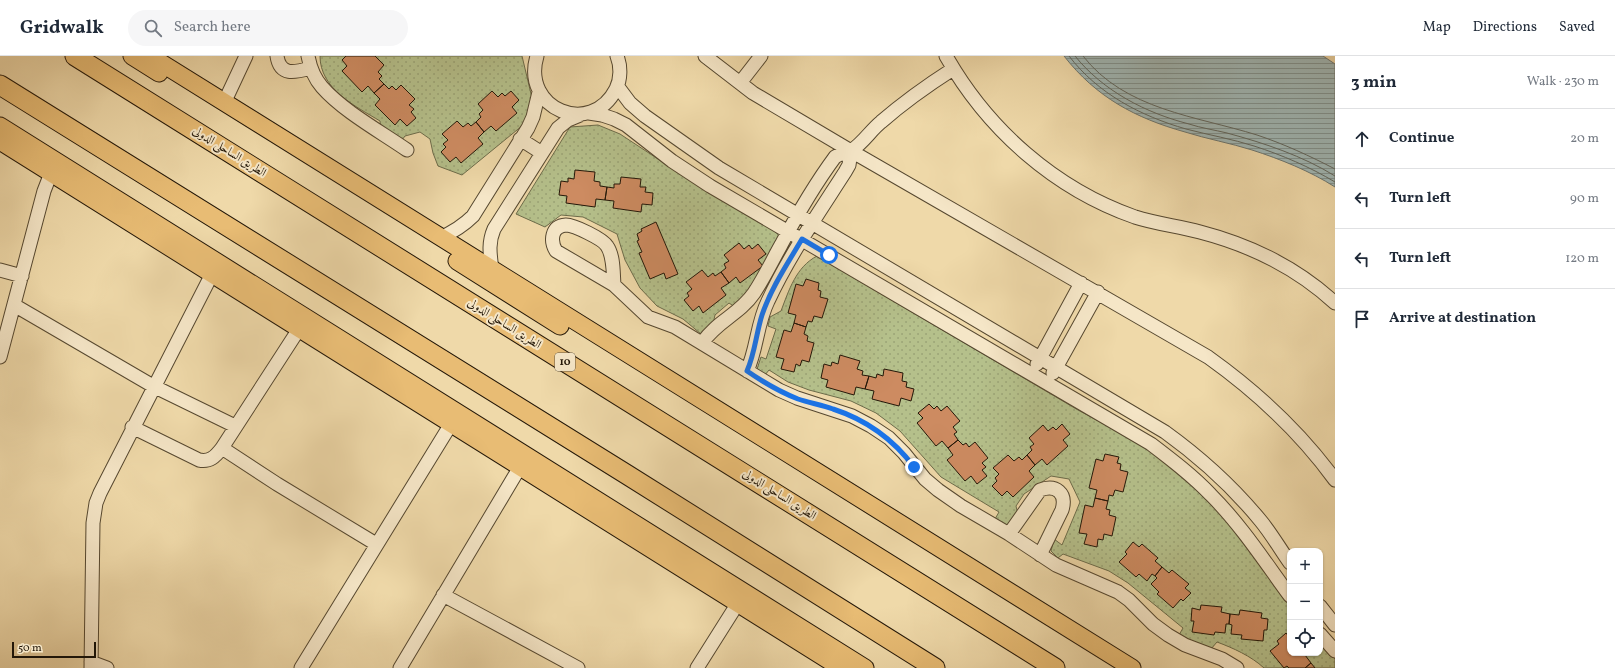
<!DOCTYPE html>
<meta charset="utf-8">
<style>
:root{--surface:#fff;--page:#f6f6f7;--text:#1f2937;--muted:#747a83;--line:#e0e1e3}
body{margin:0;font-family:Vollkorn,Amiri,serif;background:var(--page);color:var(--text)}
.controls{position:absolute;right:12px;bottom:12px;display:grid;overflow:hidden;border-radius:8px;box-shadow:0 1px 3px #0004}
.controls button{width:36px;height:36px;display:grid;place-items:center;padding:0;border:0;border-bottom:1px solid var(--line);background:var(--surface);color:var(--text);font:20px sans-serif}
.scale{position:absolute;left:12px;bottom:10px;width:84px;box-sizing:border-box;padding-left:4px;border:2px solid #231708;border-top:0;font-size:11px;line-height:14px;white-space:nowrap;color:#231708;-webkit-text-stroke:3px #f5e6c7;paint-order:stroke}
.stop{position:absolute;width:12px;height:12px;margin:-9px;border:3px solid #1a73e8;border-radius:50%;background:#fff}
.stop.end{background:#1a73e8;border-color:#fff;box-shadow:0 1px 4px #0008}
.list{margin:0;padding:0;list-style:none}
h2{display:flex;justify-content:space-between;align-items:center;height:52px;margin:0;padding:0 16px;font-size:17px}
h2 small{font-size:13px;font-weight:400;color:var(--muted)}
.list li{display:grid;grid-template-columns:26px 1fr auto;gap:12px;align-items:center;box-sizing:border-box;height:60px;padding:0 16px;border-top:1px solid var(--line)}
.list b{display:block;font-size:15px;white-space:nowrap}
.list em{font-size:13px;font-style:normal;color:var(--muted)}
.icon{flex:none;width:22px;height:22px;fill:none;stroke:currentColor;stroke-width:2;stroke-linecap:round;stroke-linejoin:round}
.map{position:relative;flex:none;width:1335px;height:612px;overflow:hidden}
header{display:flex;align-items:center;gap:24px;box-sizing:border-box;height:56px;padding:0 20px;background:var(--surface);border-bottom:1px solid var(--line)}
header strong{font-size:19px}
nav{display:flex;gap:22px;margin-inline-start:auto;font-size:14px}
.search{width:280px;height:36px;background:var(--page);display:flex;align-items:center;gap:10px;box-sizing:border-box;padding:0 14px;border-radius:22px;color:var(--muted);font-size:15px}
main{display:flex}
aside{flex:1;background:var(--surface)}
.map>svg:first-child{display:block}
</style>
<header>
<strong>Gridwalk</strong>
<div class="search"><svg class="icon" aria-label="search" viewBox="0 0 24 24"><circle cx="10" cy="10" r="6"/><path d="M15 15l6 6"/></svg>Search here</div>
<nav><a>Map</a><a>Directions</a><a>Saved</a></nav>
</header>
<main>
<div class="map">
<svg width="1335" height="612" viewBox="0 0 1335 612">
<defs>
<pattern id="grass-dots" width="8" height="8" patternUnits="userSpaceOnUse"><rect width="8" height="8" fill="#b5c08b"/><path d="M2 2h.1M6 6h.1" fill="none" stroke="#9ba476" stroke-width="1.8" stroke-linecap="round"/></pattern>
<pattern id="water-rules" width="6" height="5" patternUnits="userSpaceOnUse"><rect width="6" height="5" fill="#a0b7b5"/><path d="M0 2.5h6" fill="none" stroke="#829491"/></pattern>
</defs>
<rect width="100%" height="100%" fill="#efd9a9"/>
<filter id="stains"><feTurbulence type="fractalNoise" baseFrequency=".005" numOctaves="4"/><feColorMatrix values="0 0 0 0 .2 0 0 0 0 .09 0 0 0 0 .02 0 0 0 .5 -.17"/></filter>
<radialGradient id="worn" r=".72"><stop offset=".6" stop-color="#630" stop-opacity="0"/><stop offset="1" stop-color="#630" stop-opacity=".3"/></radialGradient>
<path fill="url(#grass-dots)" stroke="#6c6c4a" d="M320,0H522L532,42L528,65L462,119L438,110L433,97L430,83L420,76L405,80L399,88L381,75L380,65C355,50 320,33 320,0Z
M598,69L620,78L661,105L772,172L780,181L738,253L729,247L715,259L713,268L701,278L683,263L657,250L640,232L625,204L617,178L583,161L561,159L545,171L516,158L570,71Z
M817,200L1078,354L1143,389L1198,432L1236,473L1290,548V597H1320V585L1335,603V612H1264C1251,600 1233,592 1217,586L1211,593L1179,579L1183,572L1128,527L1109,515L1063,498L1058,502L1051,495L1054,483L1062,489L1080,446L1069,423L1051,420L1024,438L1016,450L1018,459L1011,469H1003L995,463L999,456L941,421L900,375L876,357L851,345L809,334L788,326L769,314L765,319L757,313L761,301L766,303L776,273L768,270L770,261L781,255C789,234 796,211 817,200Z"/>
<path fill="url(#water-rules)" stroke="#6e7770" d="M1064,0H1323L1335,8V131C1310,115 1280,103 1252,94C1230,87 1207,83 1185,76C1135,62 1096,41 1064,0Z"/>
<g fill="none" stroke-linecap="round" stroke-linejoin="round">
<path stroke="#62675e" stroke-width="1" d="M1069,0C1098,38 1141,60 1186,73C1209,79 1232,83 1254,90C1282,99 1310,111 1335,126
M1075,0C1103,35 1146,57 1189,68C1201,72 1215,74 1227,77C1264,87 1303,100 1335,120
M1083,0C1125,54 1196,60 1257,79C1284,88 1310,100 1335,113"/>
</g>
<path fill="#cd8b61" stroke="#231708" d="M346,0H375L384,9L378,16L382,20L379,23L384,28L374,37L368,30L362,36L342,15L347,10L342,4Z
M384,28L389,33L392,30L396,34L401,29L415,43L409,49L414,53L411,56L416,62L407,70L400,63L395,69L375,49L380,43L374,37Z
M492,35L498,41L502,37L505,40L511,35L519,44L512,51L517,57L496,75L491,70L484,76L476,66L481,61L479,58L483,54L478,48Z
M457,65L463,71L468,67L471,70L476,66L484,76L478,82L483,88L461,107L456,101L450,106L441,96L446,91L443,88L448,84L442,78Z
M575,114L595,116L594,125L600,126V130L607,131L605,144L596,143L595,151L566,147L567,140L559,139L561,125L568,126V122L574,123Z
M621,121L641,123L640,131H646L645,136L653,137L652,149L642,148L641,156L613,152L614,145L605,144L607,131L614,132V128H620Z
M656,166L678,218L666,223L664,217L650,223L639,197L642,196L637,185L639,184L637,178L642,175L641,173Z
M739,187L744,193L749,189L752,193L758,188L766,198L758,204L763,210L740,227L736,221L729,227L721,216L726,212L724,208L729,205L724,199Z
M702,214L708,221L713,217L715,220L721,216L729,227L721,232L726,239L703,257L699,250L693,255L684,244L689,240L687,237L692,233L686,226Z
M806,223L819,227L818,234L821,235L820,241L828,243L822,262L814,260L812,266L808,265L806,271L794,267L796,259L788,257L796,228L803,230Z
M794,267L806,271L804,278L808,280L807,285L814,287L809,306L802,304L800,310L796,308L794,316L781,313L784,303L776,301L784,274L791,276Z
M840,299L860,305L857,313L863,315L862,319L869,320L865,333L856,331L854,339L826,331L828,324L821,322L824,308L831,310L832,306L838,308Z
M884,313L903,317L902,325L907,326L906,331L914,333L911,345L901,342L899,350L872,343L874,335L865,333L869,320L876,322L877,318L883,320Z
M929,348L934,353L937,350L941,355L947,350L960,365L953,371L957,376L954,378L958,384L948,392L942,385L936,390L917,367L923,362L918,357Z
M1062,368L1070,378L1063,384L1068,390L1047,409L1042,403L1035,409L1027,399L1032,394L1030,391L1034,388L1029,382L1043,369L1048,375L1053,371L1056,374Z
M958,384L963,389L966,387L969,391L975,386L988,402L982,407L986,411L982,414L987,420L977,428L971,420L965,425L947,404L953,399L948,392Z
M1105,398L1119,401L1117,407L1121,408L1120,414L1128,416L1123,436L1115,434L1113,440L1109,439L1108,445L1095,442L1097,434L1089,432L1096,403L1103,405Z
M1008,399L1014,405L1019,401L1022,404L1027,399L1035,409L1029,415L1034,421L1013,441L1007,435L1002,440L992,430L997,425L995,422L999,418L993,412Z
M1095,442L1108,445L1106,453L1110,454L1109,459L1116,461L1112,480L1104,478L1103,484L1098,483L1097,491L1084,488L1087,478L1079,477L1085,449L1093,451Z
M1133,486L1139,491L1142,488L1158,502L1155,505L1162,511L1155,520L1152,518L1147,525L1139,518L1136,521L1119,506L1127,498L1125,496Z
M1162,511L1169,517L1172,514L1189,528L1185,532L1191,537L1183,545L1181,543L1173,552L1157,538L1159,536L1151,528L1157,522L1155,520Z
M1201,549L1222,551L1221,556L1230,558L1229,568H1226L1225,577L1215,576L1214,579L1192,576L1194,565H1191L1192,552L1200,554Z
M1240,554L1262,557L1261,562L1268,563L1267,574H1264L1263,585L1241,583L1242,579L1231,578L1232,569L1229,568L1230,558L1239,559Z
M1286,577L1290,582V597H1308L1305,599L1311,607L1305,612H1289L1287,610L1284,612L1270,595L1279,588L1277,585Z
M1311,607L1315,612H1305Z"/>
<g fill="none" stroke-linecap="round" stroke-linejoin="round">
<defs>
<path id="minor" d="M277,0C280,21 296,16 311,12
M308,0C310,11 315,23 322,31C343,55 381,76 407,94
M537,0C521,53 591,82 616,33C621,23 621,10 617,0
M705,0L753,37L851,95L1208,301C1257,336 1300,376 1335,424
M946,0C988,74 1055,133 1135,161C1157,168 1178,170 1200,176C1250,189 1297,212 1335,247
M740,27L761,0
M618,31L630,47L645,60L719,112L1165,376C1201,402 1232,430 1260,464C1271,477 1280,493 1290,507
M224,47L246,0
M589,57L602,59L614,63L626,69L672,105L710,130L1151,388C1172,404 1193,420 1211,439C1241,469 1265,506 1290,540
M520,83L542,97
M440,182C453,176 463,170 473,160L528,72L533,61L539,36
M0,214L22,220
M492,214C490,198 488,187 494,173L558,72L568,64L580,59
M614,229C613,217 614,200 607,190C603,183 574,169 566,169C551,170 550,185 556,195L614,229L648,261L675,271L779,334L797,342L852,360L871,370L889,382L904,397L925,423L938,434L961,450L1009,478L1056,509L1118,536L1129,544L1153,568L1168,579L1185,589L1222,603L1237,612
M14,249L153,330L235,370
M702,287C718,264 739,259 754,237C764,222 772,205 781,189C797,159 815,128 835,101C841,97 849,97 852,94C863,87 871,74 881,66C904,46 928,29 953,13
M0,301L44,135L51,117
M1037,308L1081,227
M747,315C757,293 757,267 768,245C789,200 818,158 845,116L849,109L851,95
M1053,317L1098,236
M132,371L199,404C210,406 215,401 222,392L299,273
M222,392L277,428L376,488
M1009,478L1040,434C1056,428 1067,437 1062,454L1040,499
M443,539L578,612
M1320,550L1335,569
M1320,578L1335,595
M91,606L107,612
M91,612L93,467L96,447L100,437L212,218
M301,612L451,368
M400,612L520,411
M697,612L738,547"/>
<path id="major" d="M132,0L159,17
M150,0L1132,612
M0,70L865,612
M0,85L841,612
M457,205L560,270"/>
<path id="highway" d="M75,0L1055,612
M0,29L626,418L935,612"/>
</defs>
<use href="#minor" stroke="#564830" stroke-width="15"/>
<use href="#major" stroke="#231708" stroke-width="19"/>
<use href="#highway" stroke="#231708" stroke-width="21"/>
<use href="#minor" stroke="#f5e6c7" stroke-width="13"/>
<use href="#major" stroke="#e8bc74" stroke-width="17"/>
<use href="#highway" stroke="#e8bc74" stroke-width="19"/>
</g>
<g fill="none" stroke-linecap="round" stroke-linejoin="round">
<path stroke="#1a73e8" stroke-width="5" d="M829,199L802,183C788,207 771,232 762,259C756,278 755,297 747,315C763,326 780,336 798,343C810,347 822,349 833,353C867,364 893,383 914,411"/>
</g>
<g text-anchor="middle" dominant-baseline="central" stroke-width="4" stroke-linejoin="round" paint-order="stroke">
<rect fill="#f5e6c7" stroke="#625541" stroke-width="1" x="555" y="297" width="20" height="18" rx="3"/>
<g font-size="11" font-weight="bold" fill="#231708">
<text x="565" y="306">10</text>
</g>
<g font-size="12" fill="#231708" stroke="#f5e6c7">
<text transform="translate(229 96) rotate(32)">الطريق الساحلى الدولى</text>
<text transform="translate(504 268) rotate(32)">الطريق الساحلى الدولى</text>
<text transform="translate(779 439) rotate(32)">الطريق الساحلى الدولى</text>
</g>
</g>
<rect width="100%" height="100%" filter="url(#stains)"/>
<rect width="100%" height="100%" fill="url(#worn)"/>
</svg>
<div class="controls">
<button>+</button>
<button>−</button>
<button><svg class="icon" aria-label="locate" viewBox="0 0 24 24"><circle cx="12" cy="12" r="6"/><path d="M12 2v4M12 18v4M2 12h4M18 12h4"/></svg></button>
</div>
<div class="scale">50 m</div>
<div class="stop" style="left:829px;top:199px"></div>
<div class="stop end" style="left:914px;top:411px"></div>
</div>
<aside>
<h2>3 min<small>Walk · 230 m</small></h2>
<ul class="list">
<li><svg class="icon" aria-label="ahead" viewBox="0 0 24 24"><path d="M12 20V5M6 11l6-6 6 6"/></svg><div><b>Continue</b></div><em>20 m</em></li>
<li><svg class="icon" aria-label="left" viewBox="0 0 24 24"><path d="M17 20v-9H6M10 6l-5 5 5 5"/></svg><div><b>Turn left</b></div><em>90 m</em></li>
<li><svg class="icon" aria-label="left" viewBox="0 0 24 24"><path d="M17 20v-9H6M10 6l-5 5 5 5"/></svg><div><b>Turn left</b></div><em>120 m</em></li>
<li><svg class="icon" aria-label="arrive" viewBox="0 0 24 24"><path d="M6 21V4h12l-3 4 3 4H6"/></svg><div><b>Arrive at destination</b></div></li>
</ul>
</aside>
</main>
